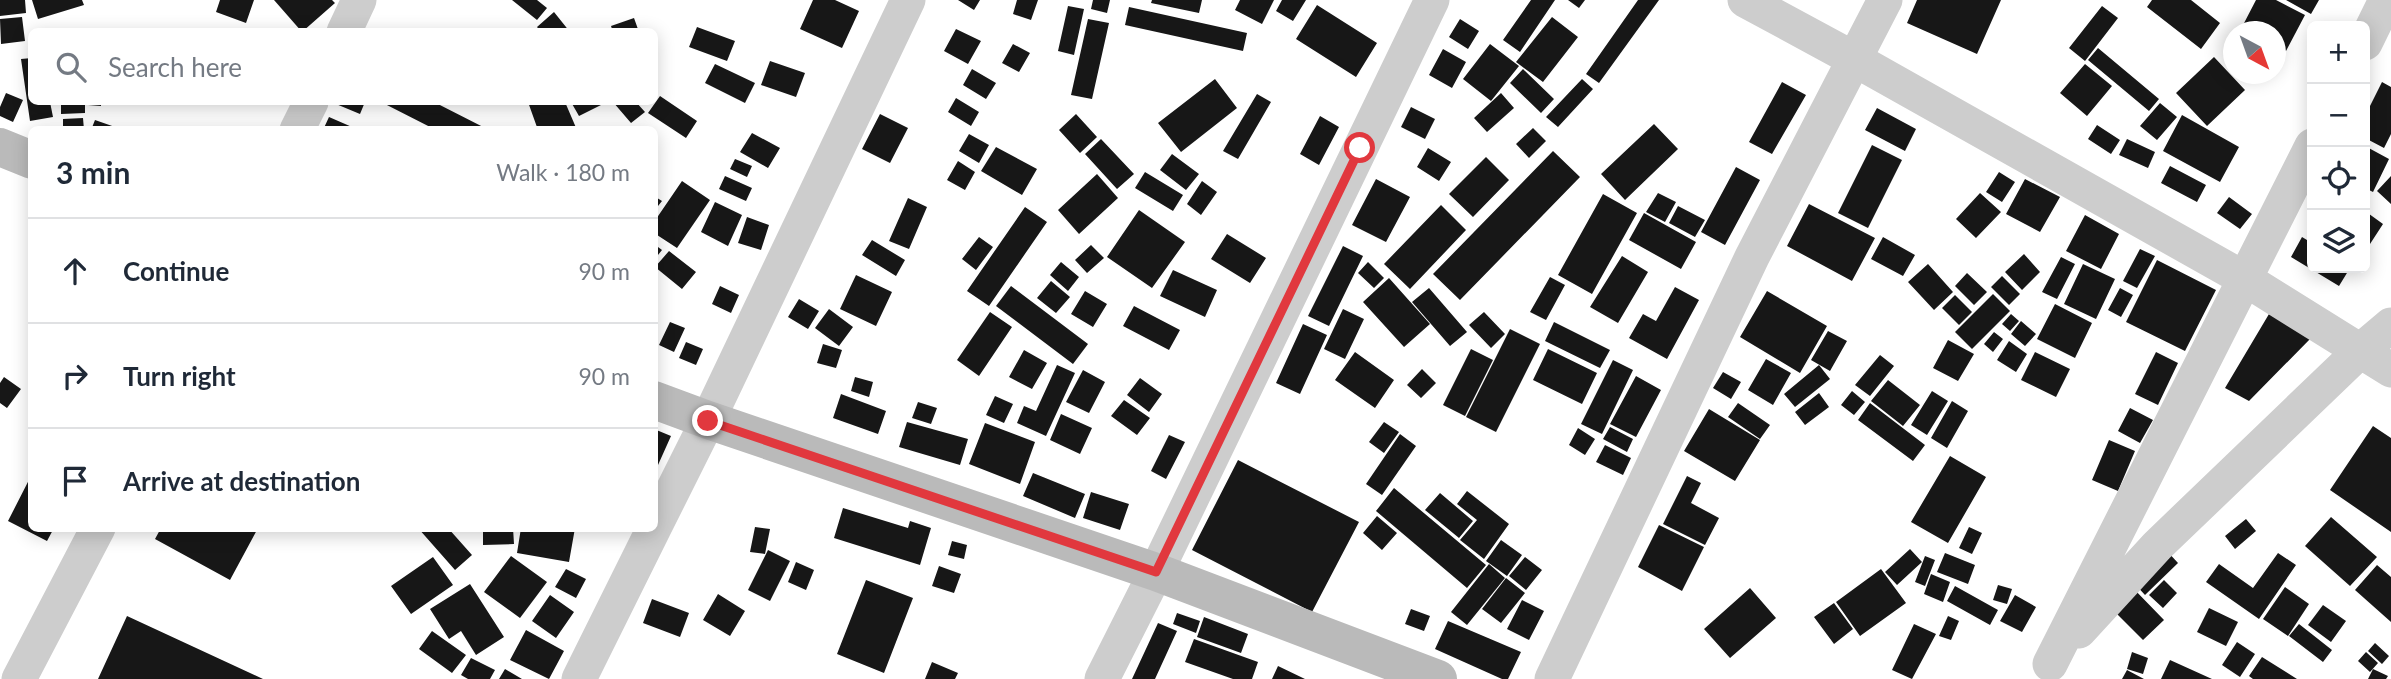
<!DOCTYPE html>
<meta charset="utf-8">
<style>
:root{--surface:#fff;--page:#f6f6f7;--text:#1f2937;--muted:#747a83;--line:#e0e1e3}
body{margin:0;font-family:Lato,sans-serif;background:var(--page);color:var(--text)}
.controls{position:absolute;right:21px;top:21px;display:grid;overflow:hidden;border-radius:10px;box-shadow:0 4px 18px #0003}
.controls button{width:63px;height:63px;display:grid;place-items:center;padding:0;border:0;border-bottom:2px solid var(--line);background:var(--surface);color:var(--text);font:35px sans-serif}
.compass{position:absolute;left:2223px;top:21px;width:63px;height:63px;border-radius:50%;background:var(--surface);box-shadow:0 4px 18px #0003;rotate:139deg}
.stop{position:absolute;width:21px;height:21px;margin:-16px;border:5px solid #e1383e;border-radius:50%;background:#fff}
.stop.end{background:#e1383e;border-color:#fff;box-shadow:0 2px 7px #0008}
.list{margin:0;padding:0;list-style:none}
h2{display:flex;justify-content:space-between;align-items:center;height:91px;margin:0;padding:0 28px;font-size:30px}
h2 small{font-size:23px;font-weight:400;color:var(--muted)}
.list li{display:grid;grid-template-columns:46px 1fr auto;gap:21px;align-items:center;box-sizing:border-box;height:105px;padding:0 28px;border-top:2px solid var(--line)}
.list b{display:block;font-size:26px;white-space:nowrap}
.list em{font-size:23px;font-style:normal;color:var(--muted)}
.icon{flex:none;width:38px;height:38px;fill:none;stroke:currentColor;stroke-width:2;stroke-linecap:round;stroke-linejoin:round}
.map{position:relative;flex:none;width:2391px;height:679px;overflow:hidden}
.search{position:absolute;background:var(--surface);box-shadow:0 4px 18px #0003;left:28px;top:28px;width:630px;height:77px;display:flex;align-items:center;gap:18px;box-sizing:border-box;padding:0 24px;border-radius:10px;color:var(--muted);font-size:26px}
.panel{position:absolute;background:var(--surface);box-shadow:0 4px 18px #0003;left:28px;top:126px;width:630px;height:406px;border-radius:10px}
.map>svg:first-child{display:block}
</style>
<div class="map">
<svg width="2391" height="679" viewBox="0 0 2391 679">
<rect width="100%" height="100%" fill="#fff"/>
<path fill="#171717" d="M0,0H25L26,13L0,16Z
M32,0H82L84,5L38,19Z
M220,0H254L246,23L216,12Z
M274,0H332L335,3L302,32Z
M512,0H537L547,8L537,20Z
M813,0H835L859,11L842,48L800,29Z
M958,0H980L974,10Z
M1017,0H1038L1031,20L1013,14Z
M1093,0H1110L1107,13L1091,9Z
M1152,0H1202L1199,13L1151,3Z
M1240,0H1274L1262,24L1235,10Z
M1282,0H1306L1293,21L1276,11Z
M1531,0H1555L1520,52L1503,40Z
M1568,0H1585L1579,8Z
M1638,0H1659L1599,83L1586,74Z
M1917,0H2001L1977,54L1907,23Z
M2152,0H2191L2220,23L2201,49L2147,7Z
M2256,0H2276L2305,15L2286,51L2276,45V32H2250L2242,27Z
M2286,0H2319L2311,14Z
M1317,5L1377,43L1356,77L1296,39Z
M1068,6L1084,9L1074,55L1058,51Z
M2102,6L2118,18L2085,61L2069,48Z
M1129,7L1247,33L1243,51L1125,25Z
M554,12L570,32H541L537,27Z
M22,17L25,41L1,44L0,19Z
M1552,17L1578,37L1543,82L1516,62Z
M634,18L639,32H613L611,26Z
M1088,19L1109,23L1092,99L1071,95Z
M1460,19L1479,31L1468,49L1449,37Z
M697,27L735,41L727,61L689,47Z
M956,29L981,41L968,64L944,51Z
M1013,44L1030,53L1019,72L1002,63Z
M1490,44L1519,66L1491,101L1463,79Z
M2098,48L2159,99L2149,111L2088,60Z
M1443,49L1466,62L1452,88L1429,75Z
M2214,57L2245,90L2207,126L2176,93Z
M32,58V102H50L53,117L30,121L21,59Z
M770,61L805,73L796,97L761,85Z
M715,64L755,83L745,103L705,83Z
M2085,64L2112,86L2087,116L2060,93Z
M972,69L996,83L986,99L963,85Z
M1523,69L1554,99L1541,113L1510,83Z
M1215,79L1237,108L1181,152L1158,123Z
M1582,79L1593,89L1558,127L1546,117Z
M1782,82L1806,95L1772,154L1749,142Z
M2382,82L2391,87V134L2384,148L2365,138V116Z
M6,93L23,100L13,122L0,116V107Z
M1501,93L1514,108L1487,132L1474,118Z
M1257,94L1271,102L1238,159L1223,151Z
M660,96L697,121L686,138L648,113Z
M956,98L979,112L971,126L948,112Z
M61,102H85V113L61,114Z
M88,102H101V106L88,105Z
M337,102H365L360,114L336,104Z
M381,102H434L489,130H436Z
M528,102H565L577,130H538Z
M571,102H607L579,116Z
M613,102H636L645,112L631,123Z
M2160,103L2177,117L2157,140L2140,126Z
M1411,107L1435,119L1425,139L1401,127Z
M1877,108L1916,129L1905,151L1865,130Z
M880,114L908,128L890,163L862,149Z
M1076,114L1097,137L1080,153L1059,130Z
M2182,115L2239,147L2220,182L2163,151Z
M1320,116L1339,127L1319,165L1300,154Z
M329,117L352,127L351,130H323Z
M83,118L84,130H63V119Z
M95,120L115,127V130H91Z
M1654,124L1678,149L1625,200L1601,174Z
M2097,125L2120,140L2111,154L2088,139Z
M1533,128L1546,141L1529,158L1516,144Z
M752,133L780,148L768,168L740,152Z
M969,134L989,145L979,163L959,151Z
M1101,139L1134,174L1117,189L1085,154Z
M2127,139L2155,152L2148,168L2119,155Z
M1872,145L1902,160L1868,228L1838,213Z
M2365,146L2389,159L2373,192L2365,188Z
M996,147L1037,169L1022,195L981,171Z
M1428,148L1451,162L1439,181L1417,167Z
M1553,151L1580,177L1460,300L1433,274Z
M1172,154L1199,174L1186,190L1160,170Z
M1486,157L1509,180L1473,217L1449,194Z
M735,159L752,166L747,177L730,169Z
M958,161L975,172L965,190L947,180Z
M2170,166L2206,185L2197,202L2161,183Z
M1736,167L1760,180L1725,245L1701,232Z
M1145,172L1183,195L1173,211L1135,188Z
M1999,172L2015,182L2002,202L1986,192Z
M1097,174L1118,198L1079,234L1058,210Z
M725,176L752,188L746,201L719,189Z
M2391,176V204L2377,191Z
M1376,179L1410,197L1386,242L1352,225Z
M2025,179L2060,197L2040,232L2006,214Z
M682,181L710,200L677,248L654,233V222Z
M1202,181L1217,192L1201,215L1187,204Z
M1658,193L1676,202L1665,222L1646,212Z
M1980,193L2001,212L1976,238L1956,219Z
M1603,194L1637,213L1592,294L1558,275Z
M654,196L662,201L654,211Z
M2229,197L2252,214L2240,229L2217,213Z
M908,198L927,207L909,249L889,241Z
M715,202L742,215L728,246L701,232Z
M1809,204L1875,238L1852,281L1787,246Z
M1441,205L1466,230L1410,289L1384,264Z
M1678,206L1705,220L1695,237L1669,223Z
M1025,207L1047,222L989,306L967,291Z
M1139,210L1185,242L1152,288L1107,257Z
M2365,211L2383,224L2370,244L2365,240Z
M1644,213L1696,242L1681,269L1629,240Z
M2085,215L2119,234L2101,269L2066,251Z
M747,217L769,225L761,250L738,243Z
M1227,234L1266,258L1250,283L1211,259Z
M979,237L993,247L976,270L962,259Z
M1883,237L1915,255L1903,276L1871,259Z
M2302,237L2312,243V268H2350L2339,286L2291,257Z
M872,240L905,260L896,276L862,255Z
M654,244L662,250L654,260Z
M1091,245L1104,258L1087,273L1075,260Z
M1343,246L1363,256L1329,326L1308,316Z
M2140,249L2155,256L2137,288L2123,281Z
M669,251L696,272L682,289L655,267Z
M2024,254L2040,272L2022,290L2005,272Z
M1622,256L1648,272L1618,323L1590,307Z
M2061,257L2075,264L2057,299L2042,292Z
M2157,260L2216,290L2185,351L2126,322Z
M1061,262L1079,277L1068,291L1050,275Z
M1368,262L1384,278L1374,288L1358,273Z
M1928,264L1953,292L1934,310L1908,282Z
M2083,264L2115,279L2096,319L2064,304Z
M1173,270L1217,290L1205,317L1160,296Z
M1967,273L1987,292L1974,305L1955,286Z
M856,275L892,292L876,326L840,309Z
M2002,276L2020,294L2009,305L1991,287Z
M1550,277L1565,285L1546,320L1530,312Z
M1389,278L1430,324L1404,347L1363,302Z
M1051,281L1070,297L1056,313L1037,298Z
M720,286L739,295L731,313L712,304Z
M1011,286L1088,344L1073,364L996,306Z
M1675,287L1699,300L1667,359L1629,338L1643,314L1656,321Z
M1429,288L1467,332L1450,346L1412,302Z
M2120,288L2133,295L2121,317L2108,310Z
M1085,291L1107,304L1093,327L1071,314Z
M1767,291L1827,326L1800,373L1740,337Z
M1993,294L2010,311L1972,349L1955,332Z
M1955,295L1972,312L1959,325L1942,308Z
M799,299L819,311L808,329L788,317Z
M2055,304L2092,323L2075,358L2037,339Z
M1134,306L1180,330L1169,350L1123,326Z
M829,309L853,327L839,346L815,328Z
M1343,309L1364,319L1345,359L1324,349Z
M990,312L1012,327L979,376L957,360Z
M1484,312L1505,334L1491,348L1469,325Z
M2011,314L2019,321L2010,331L2002,324Z
M2269,314L2311,338L2249,401L2225,388Z
M2021,321L2036,334L2025,346L2011,334Z
M670,322L685,328L674,352L659,345Z
M1554,322L1610,350L1600,368L1545,341Z
M1303,324L1327,335L1300,394L1276,383Z
M1510,329L1540,344L1496,432L1466,417Z
M1828,331L1847,341L1830,371L1811,360Z
M1994,332L2003,339L1993,352L1984,344Z
M1948,340L1974,354L1958,381L1933,368Z
M2009,341L2027,354L2016,372L1997,360Z
M686,342L703,349L696,365L679,358Z
M823,344L842,350L836,368L817,363Z
M1471,349L1493,360L1465,416L1443,405Z
M1548,349L1597,373L1582,404L1533,380Z
M1024,350L1047,363L1032,389L1009,377Z
M1355,352L1394,380L1375,408L1335,380Z
M2035,352L2070,369L2056,397L2021,380Z
M2156,352L2178,363L2158,405L2135,394Z
M1880,355L1894,366L1870,396L1855,385Z
M1766,359L1791,373L1773,405L1748,390Z
M1613,360L1633,370L1602,434L1581,424Z
M1057,365L1075,373L1046,436L1017,423L1024,406L1036,411Z
M1819,365L1830,379L1795,407L1784,394Z
M1422,369L1436,383L1421,398L1407,385Z
M1083,370L1105,382L1089,413L1066,402Z
M1723,372L1741,382L1731,399L1713,388Z
M1636,376L1661,390L1636,437L1610,424Z
M4,377L21,389L7,408L0,403V383Z
M855,377L873,382L869,397L851,391Z
M1140,378L1162,394L1149,412L1127,395Z
M1888,380L1920,405L1903,426L1871,401Z
M1852,391L1865,402L1854,415L1841,405Z
M1932,391L1948,401L1927,435L1911,425Z
M1819,393L1829,407L1805,425L1795,412Z
M841,394L886,411L878,434L833,418Z
M995,396L1013,404L1004,423L986,415Z
M1124,400L1150,418L1137,435L1111,416Z
M1952,401L1968,411L1947,448L1931,438Z
M918,402L937,408L931,424L912,418Z
M1738,403L1770,425L1760,439L1728,417Z
M1870,403L1925,445L1913,461L1858,420Z
M2130,408L2153,420L2140,443L2118,431Z
M1709,409L1760,440L1735,481L1684,451Z
M1061,414L1092,428L1080,454L1050,440Z
M907,422L968,439L960,465L899,447Z
M1384,422L1399,432L1384,453L1369,442Z
M985,423L1035,442L1020,484L969,464Z
M2373,426L2391,438V532L2330,490Z
M1610,427L1633,439L1627,452L1603,439Z
M1578,428L1595,439L1585,455L1569,445Z
M654,429L671,436L658,465L654,463Z
M1400,434L1416,446L1382,495L1366,484Z
M1169,435L1185,442L1166,479L1151,471Z
M2109,440L2135,451L2118,491L2092,480Z
M1605,445L1631,458L1623,475L1596,462Z
M1950,456L1986,477L1948,543L1911,522Z
M1238,460L1359,522L1312,612L1192,550Z
M1033,473L1085,494L1075,518L1023,496Z
M32,474V528H54L47,541L8,521Z
M1687,476L1701,483L1691,503L1719,518L1705,545L1663,524Z
M1394,488L1486,565L1467,588L1376,511Z
M1467,491L1509,524L1484,559L1460,540L1477,520L1457,504Z
M1091,492L1129,504L1120,530L1083,518Z
M1440,493L1473,521L1459,538L1425,510Z
M843,508L908,528L910,521L931,528L920,565L834,538Z
M1377,516L1397,533L1382,550L1363,533Z
M2331,517L2377,557L2350,586L2305,546Z
M2246,519L2256,531L2235,549L2225,536Z
M1659,525L1704,547L1682,591L1638,567Z
M755,527L770,529L765,554L750,552Z
M1969,527L1982,533L1972,554L1959,548Z
M161,528H258L230,580L155,539Z
M418,528H448L472,555L455,570Z
M483,528H513L514,544L483,545Z
M521,528H575L569,562L517,553Z
M1501,540L1522,555L1507,576L1486,561Z
M952,541L967,545L964,559L948,555Z
M1910,549L1922,562L1897,585L1885,572Z
M768,550L790,561L770,601L748,590Z
M2166,550L2178,563L2145,595L2133,582Z
M1945,553L1975,565L1968,584L1937,572Z
M2278,553L2296,565L2259,619L2206,582L2219,564L2253,588Z
M511,556L547,582L520,618L484,592Z
M1925,556L1935,560L1925,586L1915,582Z
M433,557L453,585L411,614L391,586Z
M1525,557L1542,570L1526,590L1509,576Z
M796,562L814,570L806,590L788,582Z
M1489,564L1505,578L1467,625L1451,612Z
M2377,565L2391,577V622L2355,590Z
M939,566L961,574L954,593L932,586Z
M566,569L586,579L576,598L555,587Z
M1881,569L1906,603L1860,636L1836,602Z
M1931,574L1950,582L1943,602L1924,594Z
M1506,578L1525,593L1501,623L1482,609Z
M866,580L913,598L884,673L837,654Z
M2164,580L2177,593L2163,608L2149,595Z
M470,584L504,637L476,655L461,631L449,639L430,609Z
M1998,585L2012,589L2007,604L1993,600Z
M1955,586L1998,610L1990,625L1947,601Z
M2131,586L2164,620L2143,640L2109,606Z
M2285,587L2309,604L2288,636L2263,619Z
M1750,588L1776,618L1730,658L1704,629Z
M718,594L745,611L730,636L703,620Z
M550,595L574,612L556,638L532,621Z
M2015,595L2036,607L2022,632L2000,621Z
M652,599L689,613L680,637L643,623Z
M1522,600L1544,611L1529,640L1507,629Z
M1834,603L1853,629L1834,644L1814,617Z
M2323,605L2346,621L2331,642L2308,625Z
M2209,608L2238,622L2226,646L2197,632Z
M1411,609L1430,616L1424,631L1405,624Z
M1177,613L1200,621L1196,633L1173,624Z
M127,616L263,679H98Z
M1948,616L1959,621L1951,640L1939,636Z
M1204,617L1248,634L1241,653L1197,637Z
M1448,621L1521,652L1508,679H1502L1435,649Z
M1158,623L1177,631L1155,679H1132Z
M1914,624L1936,634L1912,679L1892,670Z
M2299,624L2332,650L2323,662L2289,636Z
M526,630L564,651L549,679L510,660Z
M432,631L466,655L452,673L419,649Z
M1194,639L1258,662L1252,679H1233L1185,662Z
M2237,642L2255,654L2240,677L2222,665Z
M2375,643L2389,656L2382,664L2368,651Z
M2132,652L2148,658L2143,674L2127,669Z
M2366,652L2378,663L2370,672L2358,661Z
M2262,657L2297,679H2253L2249,676Z
M471,658L495,670L490,679H468L461,675Z
M2170,660L2212,679H2161Z
M932,662L958,673L955,679H925Z
M1278,666L1305,679H1272Z
M505,669L522,679H499Z
M2373,669L2388,676L2386,679H2368Z
M2127,670L2144,679H2122Z"/>
<g fill="none" stroke-linecap="round" stroke-linejoin="round">
<path stroke="#cdcdcd" stroke-width="35" d="M1745,0L1854,59L2245,279L2391,370
M344,32L359,0
M2365,43L2386,0
M297,130L311,102
M654,528L708,420L908,0
M2079,631L2157,546L2359,352L2391,325
M2050,664L2312,146
M19,679L98,528
M579,679L654,528
M1102,679L1156,572L1432,0
M1552,679L1752,257L1885,0"/>
<path stroke="#bababa" stroke-width="38" d="M0,147L32,160
M654,400L708,420L1156,572L1438,679"/>
</g>
<g fill="none" stroke-linecap="round" stroke-linejoin="round">
<path stroke="#e1383e" stroke-width="9" d="M708,421L1156,572L1360,148"/>
</g>
</svg>
<div class="controls">
<button>+</button>
<button>−</button>
<button><svg class="icon" aria-label="locate" viewBox="0 0 24 24"><circle cx="12" cy="12" r="6"/><path d="M12 2v4M12 18v4M2 12h4M18 12h4"/></svg></button>
<button><svg class="icon" aria-label="layers" viewBox="0 0 24 24"><path d="M12 4l9 5-9 5-9-5zM3 14l9 5 9-5"/></svg></button>
</div>
<svg class="compass" viewBox="-18 -18 36 36"><path d="M0-13l5 13h-10z" fill="#e53935"/><path d="M0 13l5-13h-10z" fill="#747a83"/></svg>
<div class="stop" style="left:1360px;top:148px"></div>
<div class="stop end" style="left:708px;top:421px"></div>
<div class="search"><svg class="icon" aria-label="search" viewBox="0 0 24 24"><circle cx="10" cy="10" r="6"/><path d="M15 15l6 6"/></svg>Search here</div>
<section class="panel">
<h2>3 min<small>Walk · 180 m</small></h2>
<ul class="list">
<li><svg class="icon" aria-label="ahead" viewBox="0 0 24 24"><path d="M12 20V5M6 11l6-6 6 6"/></svg><div><b>Continue</b></div><em>90 m</em></li>
<li><svg class="icon" aria-label="right" viewBox="0 0 24 24"><path d="M7 20v-9h11M14 6l5 5-5 5"/></svg><div><b>Turn right</b></div><em>90 m</em></li>
<li><svg class="icon" aria-label="arrive" viewBox="0 0 24 24"><path d="M6 21V4h12l-3 4 3 4H6"/></svg><div><b>Arrive at destination</b></div></li>
</ul>
</section>
</div>
